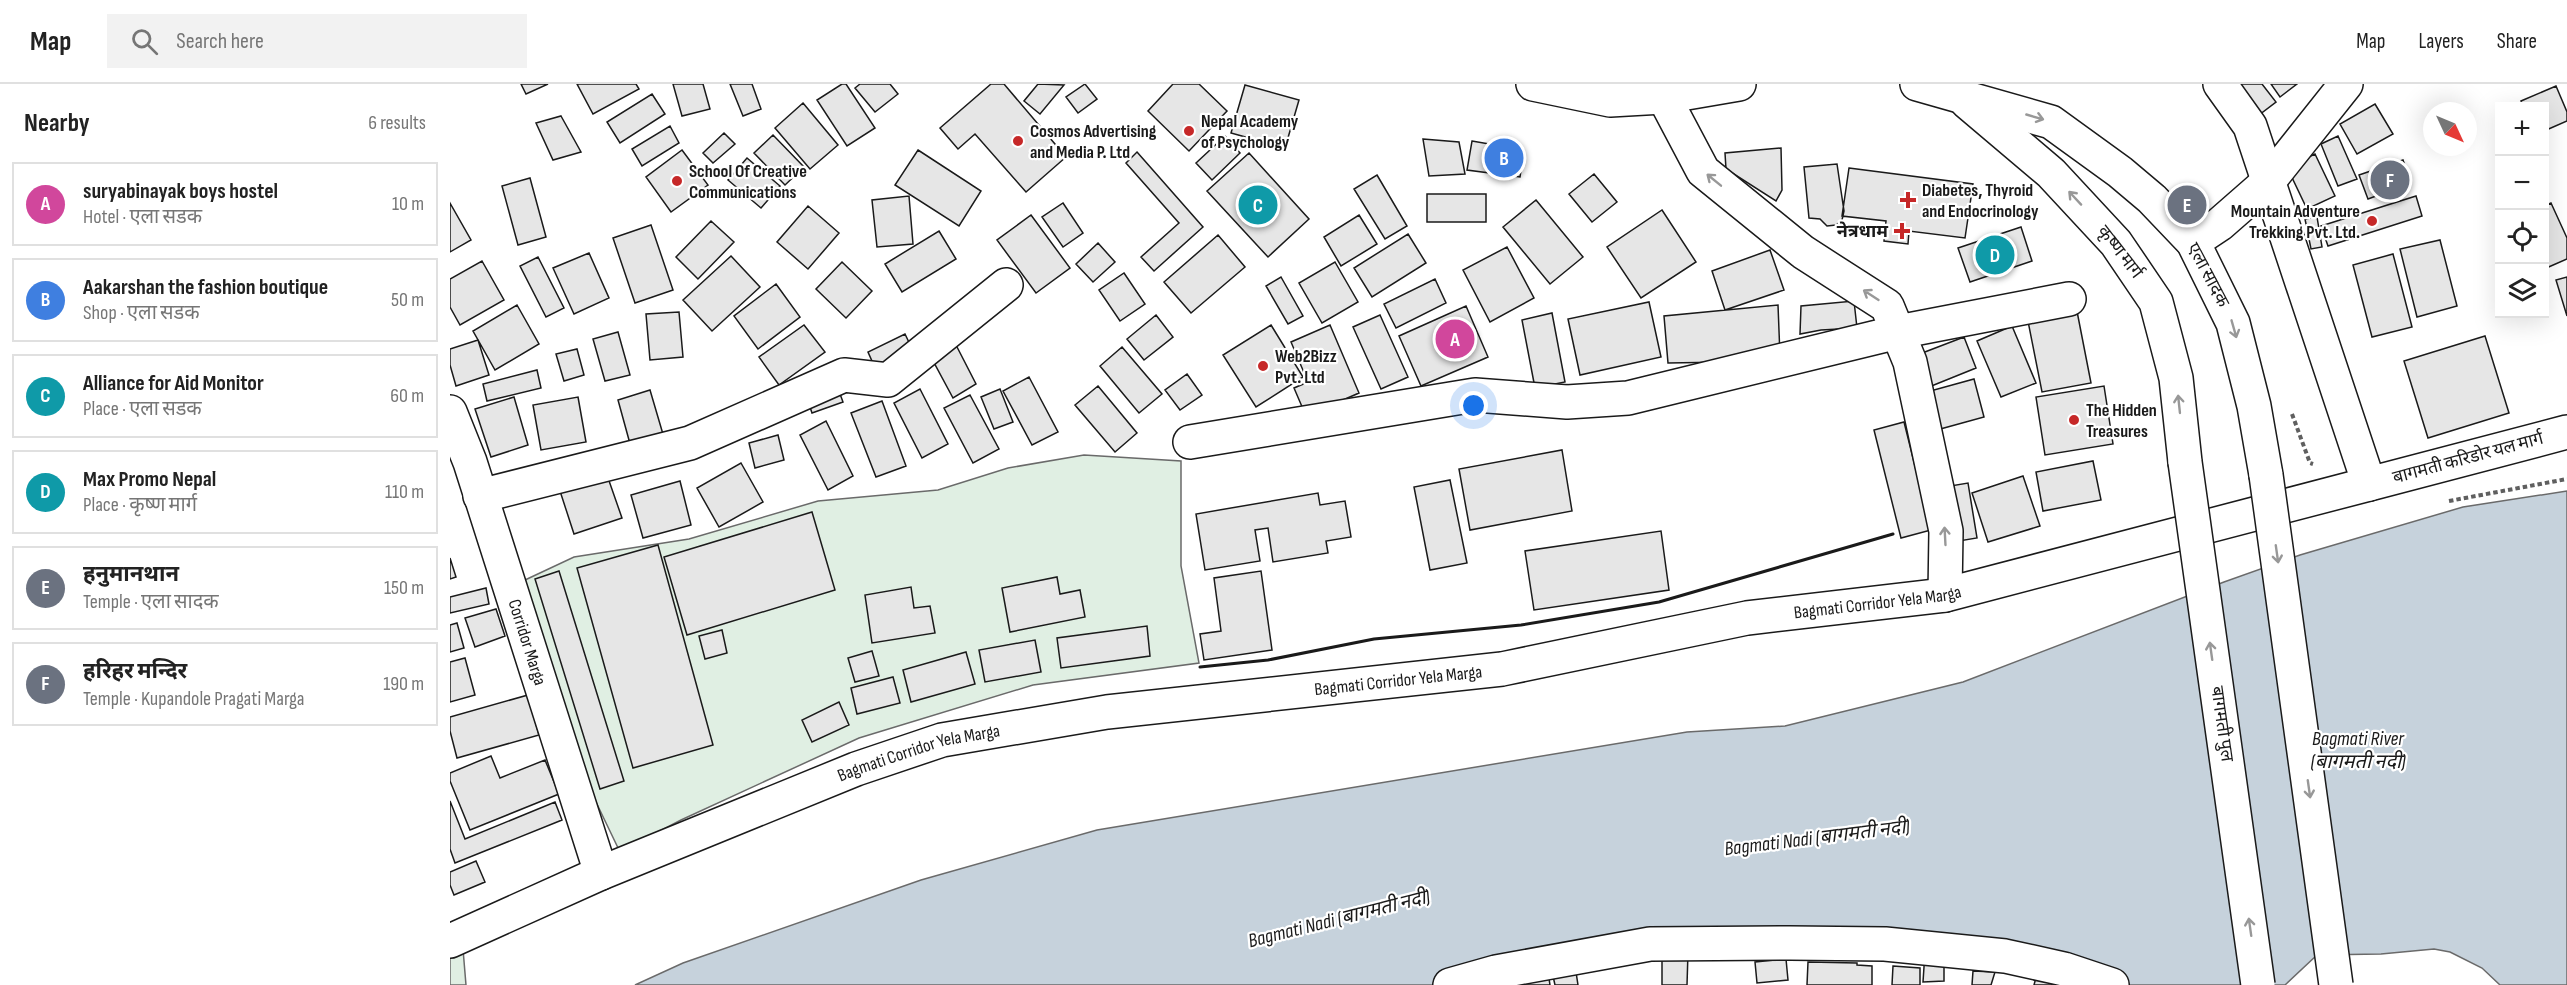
<!DOCTYPE html>
<meta charset="utf-8">
<style>
:root{--surface:#fff;--page:#f2f2f2;--text:#222;--muted:#767676;--line:#e0e0e0;--accent:#d93025}
body{margin:0;font-family:"Sofia Sans Condensed","Noto Sans Devanagari",sans-serif;background:var(--page);color:var(--text)}
.controls{position:absolute;right:18px;top:18px;display:grid;overflow:hidden;border-radius:0px;box-shadow:0 6px 24px #0002}
.controls button{width:54px;height:54px;display:grid;place-items:center;padding:0;border:0;border-bottom:2px solid var(--line);background:var(--surface);color:var(--text);font:30px sans-serif}
.compass{position:absolute;left:1973px;top:18px;width:54px;height:54px;border-radius:50%;background:var(--surface);box-shadow:0 6px 24px #0002;rotate:134deg}
.you{position:absolute;left:1024px;top:322px;width:21px;height:21px;margin:-15px;border:4px solid #fff;border-radius:50%;background:#1a73e8;box-shadow:0 0 0 9px #1a73e833}
.badge{display:grid;place-items:center;width:39px;height:39px;border-radius:50%;background:var(--accent);color:#fff;font-size:20px;font-weight:700}
.pin{position:absolute;translate:-50% -50%;border:3px solid #fff;box-shadow:0 2px 6px #0006}
.list{margin:0;padding:0;list-style:none}
h2{display:flex;justify-content:space-between;align-items:center;height:78px;margin:0;padding:0 24px;font-size:26px}
h2 small{font-size:20px;font-weight:400;color:var(--muted)}
.list li{display:grid;grid-template-columns:39px 1fr auto;gap:18px;align-items:center;box-sizing:border-box;height:84px;margin:0 12px 12px;padding:0 12px;border:2px solid var(--line);border-radius:0px}
.list b{display:block;font-size:22px;white-space:nowrap}
.list p{margin:0;font-size:20px;white-space:nowrap;color:var(--muted)}
.list em{font-size:20px;font-style:normal;color:var(--muted)}
.icon{flex:none;width:33px;height:33px;fill:none;stroke:currentColor;stroke-width:2;stroke-linecap:round;stroke-linejoin:round}
.map{position:relative;flex:none;width:2117px;height:901px;overflow:hidden}
header{display:flex;align-items:center;gap:36px;box-sizing:border-box;height:84px;padding:0 30px;background:var(--surface);border-bottom:2px solid var(--line)}
header strong{font-size:28px}
nav{display:flex;gap:33px;margin-inline-start:auto;font-size:21px}
.search{width:420px;height:54px;background:var(--page);display:flex;align-items:center;gap:15px;box-sizing:border-box;padding:0 21px;border-radius:0px;color:var(--muted);font-size:22px}
main{display:flex}
aside{flex:1;background:var(--surface)}
.map>svg:first-child{display:block}
</style>
<header>
<strong>Map</strong>
<div class="search"><svg class="icon" aria-label="search" viewBox="0 0 24 24"><circle cx="10" cy="10" r="6"/><path d="M15 15l6 6"/></svg>Search here</div>
<nav><a>Map</a><a>Layers</a><a>Share</a></nav>
</header>
<main>
<aside>
<h2>Nearby<small>6 results</small></h2>
<ul class="list">
<li><span class="badge" style="background:#d1479c">A</span><div><b>suryabinayak boys hostel</b><p>Hotel · एला सडक</p></div><em>10 m</em></li>
<li><span class="badge" style="background:#3f7fe0">B</span><div><b>Aakarshan the fashion boutique</b><p>Shop · एला सडक</p></div><em>50 m</em></li>
<li><span class="badge" style="background:#0f9aa8">C</span><div><b>Alliance for Aid Monitor</b><p>Place · एला सडक</p></div><em>60 m</em></li>
<li><span class="badge" style="background:#0f9aa8">D</span><div><b>Max Promo Nepal</b><p>Place · कृष्ण मार्ग</p></div><em>110 m</em></li>
<li><span class="badge" style="background:#6b7280">E</span><div><b>हनुमानथान</b><p>Temple · एला सादक</p></div><em>150 m</em></li>
<li><span class="badge" style="background:#6b7280">F</span><div><b>हरिहर मन्दिर</b><p>Temple · Kupandole Pragati Marga</p></div><em>190 m</em></li>
</ul>
</aside>
<div class="map">
<svg width="2117" height="901" viewBox="0 0 2117 901">
<rect width="100%" height="100%" fill="#fff"/>
<path fill="#e0efe3" stroke="#6a6a6a" stroke-width="1.5" d="M634,371L731,377V482L749,579L583,601L409,654L231,736L170,768L133,691L97,593L75,496L124,473L239,455L368,417L488,406L558,384Z
M13,865L16,901H0V871Z"/>
<path fill="#c6d2dc" stroke="#6a6a6a" stroke-width="1.5" d="M2117,407V901H2050L2032,884L2000,868L1984,865L1931,870L1867,871L1835,901H1662L1340,859L1000,901H185L233,879L471,796L647,746L1237,648L1335,642L1513,598L1774,498L1850,471L2013,423Z"/>
<path fill="#e6e6e6" stroke="#1a1a1a" stroke-width="1.5" d="M71,0H98L76,10Z
M127,0H186L189,5L143,30Z
M223,0H253L260,25L232,32Z
M280,0H302L311,25L293,32Z
M392,0H396L425,44L397,62L367,16Z
M410,0H440L448,10L425,28L405,4Z
M541,0H554L616,73L576,108L525,50L508,65L490,44Z
M588,0L614,1L590,30L574,17Z
M635,0L647,15L628,29L616,13Z
M723,0H749L777,27L739,67L698,27Z
M1779,0H1812L1826,18L1805,34Z
M1821,0H1847L1830,13Z
M795,1L849,16L835,64L781,49Z
M2106,2L2117,28V37L2094,47V22H2073L2071,17Z
M202,10L215,30L170,59L157,38Z
M353,19L388,61L360,85L325,44Z
M1925,20L1943,50L1907,70L1890,40Z
M111,32L131,68L103,76L86,39Z
M220,42L229,59L192,82L182,65Z
M274,49L285,60L263,79L253,69Z
M323,51L354,83L335,101L304,69Z
M775,52L790,69L762,96L746,79Z
M1888,52L1907,95L1888,102L1871,60Z
M973,55L1009,58L1015,90L979,92Z
M1022,57L1074,66L1070,93L1017,86Z
M1331,64L1332,106L1326,117L1276,85L1275,69Z
M232,66L258,101L221,128L196,93Z
M468,66L531,107L509,142L445,101Z
M687,68L753,143L704,187L691,173L729,139L676,79Z
M799,69L859,135L818,173L757,107Z
M1865,70L1885,112L1857,125L1837,83Z
M297,74L330,102L311,124L278,96Z
M1953,76L1961,99L1918,115L1909,91Z
M1387,80L1394,127L1392,136L1386,141L1377,142L1370,135L1359,134L1354,83Z
M1399,84L1523,100L1515,154L1459,147L1458,160L1434,157L1436,137L1392,132Z
M1144,90L1167,118L1142,138L1119,110Z
M927,91L957,142L935,155L904,105Z
M80,94L96,153L68,161L52,102Z
M977,110H1036V138H977Z
M459,112L463,160L427,163L422,116Z
M1966,112L1972,132L1878,162L1871,142Z
M1086,116L1133,173L1100,200L1053,143Z
M0,119L21,156L0,168Z
M613,119L633,149L613,163L592,133Z
M2101,119L2117,154V175L2094,185V122Z
M358,122L389,149L358,185L327,158Z
M1212,126L1246,178L1191,214L1157,163Z
M581,131L620,184L586,209L547,156Z
M909,131L927,160L891,182L874,153Z
M1867,133L1872,163L1861,165L1855,135Z
M261,137L284,158L248,195L226,173Z
M201,141L223,206L185,219L163,154Z
M1571,143L1582,177L1520,198L1508,164Z
M489,147L506,175L452,208L435,180Z
M958,150L976,179L922,213L904,184Z
M768,151L795,183L741,229L714,198Z
M1990,156L2007,222L1967,233L1950,165Z
M648,159L665,178L643,198L626,180Z
M1057,163L1084,214L1040,238L1013,186Z
M1320,166L1334,206L1275,226L1262,187Z
M139,169L159,214L124,230L103,184Z
M1943,170L1962,243L1922,253L1903,181Z
M281,172L310,203L262,247L233,216Z
M88,173L114,224L96,233L70,182Z
M32,177L54,216L10,241L0,223V195Z
M392,178L422,207L396,234L366,205Z
M885,178L908,218L872,239L849,199Z
M674,189L695,220L670,237L649,206Z
M831,193L853,232L838,240L816,202Z
M2117,193V232L2106,196Z
M985,195L996,219L946,244L934,220Z
M326,200L350,233L308,265L284,232Z
M1404,217L1407,244L1371,246L1350,250L1351,222Z
M1625,217L1641,299L1592,308L1576,227Z
M1199,218L1211,273L1130,291L1118,235Z
M67,221L89,260L45,286L23,247Z
M1328,221L1330,272L1277,278L1218,279L1214,232Z
M1016,222L1038,273L971,302L949,252Z
M229,228L233,273L200,276L196,230Z
M1102,229L1115,298L1085,304L1072,236Z
M706,231L723,253L694,276L677,255Z
M930,231L958,293L931,305L903,243Z
M354,241L375,268L329,301L309,273Z
M821,241L853,293L806,323L773,271Z
M880,241L909,309L856,332L844,304L858,298L841,258Z
M1562,242L1586,299L1551,313L1527,257Z
M168,248L180,291L155,297L143,255Z
M455,250L464,269L426,286L418,268Z
M2035,252L2059,329L1978,354L1954,277Z
M1514,253L1526,284L1479,303L1467,271Z
M28,256L39,291L6,302L0,281V265Z
M506,261L526,300L503,314L481,273Z
M672,263L712,310L689,329L650,282Z
M127,265L134,291L114,297L106,270Z
M87,286L91,304L37,317L33,300Z
M737,290L752,311L730,326L715,306Z
M579,293L608,348L582,361L553,307Z
M1524,295L1534,333L1483,347L1473,309Z
M386,299L393,318L362,329L356,311Z
M648,302L687,349L665,368L625,321Z
M1654,302L1663,360L1595,371L1586,313Z
M470,305L498,360L472,374L444,319Z
M550,305L563,338L544,345L531,313Z
M200,306L215,357L182,367L168,316Z
M520,311L549,365L523,379L494,324Z
M64,313L78,361L41,373L25,325Z
M128,313L136,358L91,366L83,321Z
M432,317L456,382L426,393L401,329Z
M376,337L403,392L378,406L350,351Z
M1454,338L1481,446L1451,454L1424,346Z
M328,351L334,376L305,384L299,359Z
M1112,366L1122,427L1020,446L1009,385Z
M1643,377L1651,416L1593,427L1586,388Z
M291,379L313,418L269,443L247,404Z
M157,391L172,434L124,450L110,407Z
M1573,392L1590,442L1538,458L1522,409Z
M1000,396L1017,479L980,486L964,403Z
M230,397L241,441L193,454L181,411Z
M1518,399L1527,454L1509,457L1500,402Z
M868,409L870,421L895,417L901,453L876,457L878,469L823,478L818,444L805,446L810,477L755,486L746,430Z
M362,428L385,506L237,551L214,473Z
M1211,447L1219,506L1084,526L1075,467Z
M208,461L263,661L183,684L127,484Z
M0,474L6,493L0,495Z
M109,487L174,697L150,705L85,495Z
M811,487L822,566L754,576L750,550L771,547L764,494Z
M607,493L610,510L630,506L635,533L560,548L552,504Z
M461,503L464,524L480,522L485,549L422,559L415,511Z
M36,504L39,520L0,529V513Z
M46,525L55,552L25,563L15,534Z
M7,539L14,564L0,568V541Z
M697,542L700,572L611,584L607,554Z
M272,546L277,569L255,575L249,552Z
M585,556L591,588L535,598L529,566Z
M422,567L429,592L405,598L398,574Z
M516,568L525,600L461,618L453,586Z
M15,574L25,611L0,618V578Z
M443,593L450,619L407,630L401,604Z
M78,611L89,651L7,674L0,647V633Z
M389,618L399,641L362,658L352,636Z
M41,672L50,694L95,676L109,710L20,746L0,697V689Z
M0,717L15,755L105,718L112,736L5,779L0,765Z
M26,777L35,798L4,811L0,801V788Z
M1238,868L1237,901H1212V873Z
M1475,868L1494,871V897L1473,898Z
M1336,875L1338,896L1307,899L1305,878Z
M1358,878L1407,879V881L1422,882V901H1357Z
M1443,882L1470,884V901H1442Z
M1588,886L1602,888V901H1584Z
M1523,887L1545,888L1541,901H1522Z
M1098,888L1100,901H1073L1071,893Z
M1126,888L1128,901H1105L1103,892Z"/>
<g fill="none" stroke-linecap="round" stroke-linejoin="round">
<defs>
<g id="minor">
<path d="M1207,0L1253,87L1353,168L1437,222L1460,278L1496,447L1495,511"/>
<path d="M1770,0L1800,42L1919,400L2117,348"/>
<path d="M1743,158L1770,140L1818,98L1896,0"/>
<path id="s1" d="M0,328L20,378L151,789"/>
<path d="M740,358L1025,311L1117,318L1178,314L1448,248L1619,215"/>
<path d="M30,412L240,359L394,291L438,296L556,201"/>
<path d="M1000,901L1046,888L1200,860L1340,859L1435,860L1555,872L1614,885L1662,901"/>
</g>
<g id="major">
<path d="M1083,0L1160,16L1213,13L1289,0"/>
<path d="M1467,0L1601,38L1670,88L1702,115L1743,158L1783,239L1804,322L1816,391"/>
<path d="M1517,18L1601,89L1666,159L1706,218L1726,294L1735,378"/>
<path id="s2" d="M0,857L151,789L406,685L492,656L657,628L1052,585L1297,534L1495,511L1919,400"/>
</g>
</defs>
<use href="#minor" stroke="#1a1a1a" stroke-width="36"/>
<use href="#major" stroke="#1a1a1a" stroke-width="36"/>
<path stroke="#5f5f5f" stroke-width="4" stroke-dasharray="4.5 3" stroke-linecap="butt" d="M1842,330L1860,379L1863,380
M1999,417L2117,395"/>
<use href="#minor" stroke="#fff" stroke-width="33"/>
<use href="#major" stroke="#fff" stroke-width="33"/>
<defs>
<path id="major-bridge" d="M1735,378L1808,901
M1816,391L1886,901"/>
</defs>
<use href="#major-bridge" stroke="#1a1a1a" stroke-width="36" stroke-linecap="butt"/>
<use href="#major-bridge" stroke="#fff" stroke-width="33"/>
<path stroke="#1a1a1a" stroke-width="3" d="M750,583L818,576L924,555L1071,541L1209,518L1443,450"/>
</g>
<defs><path id="oneway-shaft" d="M-6 0H5M1.5-3L5.5 0L1.5 3" fill="none" stroke-width="1.6" stroke-linecap="round" stroke-linejoin="round" transform="scale(1.5)"/></defs>
<g stroke="#989898">
<use href="#oneway-shaft" transform="translate(1585 33) rotate(16)"/>
<use href="#oneway-shaft" transform="translate(1264 96) rotate(-141)"/>
<use href="#oneway-shaft" transform="translate(1625 114) rotate(-133)"/>
<use href="#oneway-shaft" transform="translate(1421 211) rotate(-147)"/>
<use href="#oneway-shaft" transform="translate(1784 245) rotate(74)"/>
<use href="#oneway-shaft" transform="translate(1729 320) rotate(-96)"/>
<use href="#oneway-shaft" transform="translate(1495 452) rotate(-93)"/>
<use href="#oneway-shaft" transform="translate(1827 470) rotate(82)"/>
<use href="#oneway-shaft" transform="translate(1761 567) rotate(-98)"/>
<use href="#oneway-shaft" transform="translate(1859 705) rotate(82)"/>
<use href="#oneway-shaft" transform="translate(1800 843) rotate(-98)"/>
</g>
<g fill="#c62828" stroke="#fff" stroke-width="2">
<circle cx="739" cy="47" r="6"/>
<circle cx="568" cy="57" r="6"/>
<circle cx="227" cy="97" r="6"/>
<path d="M1455 107h6v6h6v6h-6v6h-6v-6h-6v-6h6z"/>
<circle cx="1922" cy="137" r="6"/>
<path d="M1449 138h6v6h6v6h-6v6h-6v-6h-6v-6h6z"/>
<circle cx="813" cy="282" r="6"/>
<circle cx="1624" cy="336" r="6"/>
</g>
<g text-anchor="middle" dominant-baseline="central" stroke-width="4.5" stroke-linejoin="round" paint-order="stroke">
<g font-size="18" font-weight="bold" fill="#1a1a1a" stroke="#fff" text-anchor="start">
<text x="751" y="37">Nepal Academy<tspan x="751" dy="21">of Psychology</tspan></text>
<text x="580" y="47">Cosmos Advertising<tspan x="580" dy="21">and Media P. Ltd</tspan></text>
<text x="239" y="87">School Of Creative<tspan x="239" dy="21">Communications</tspan></text>
<text x="1472" y="106">Diabetes, Thyroid<tspan x="1472" dy="21">and Endocrinology</tspan></text>
<text x="1910" y="127" text-anchor="end">Mountain Adventure<tspan x="1910" dy="21">Trekking Pvt. Ltd.</tspan></text>
<text x="1438" y="147" text-anchor="end">नेत्रधाम</text>
<text x="825" y="272">Web2Bizz<tspan x="825" dy="21">Pvt. Ltd</tspan></text>
<text x="1636" y="326">The Hidden<tspan x="1636" dy="21">Treasures</tspan></text>
</g>
<g font-size="18" fill="#1a1a1a" stroke="#fff">
<text transform="translate(1670 168) rotate(52)">कृष्ण मार्ग</text>
<text transform="translate(1758 191) rotate(62)">एला सादक</text>
<text transform="translate(2018 374) rotate(-15)">बागमती करिडोर यल मार्ग</text>
<text stroke="none"><textPath href="#s2" startOffset="1478">Bagmati Corridor Yela Marga</textPath></text>
<text stroke="none"><textPath href="#s1" startOffset="243">Corridor Marga</textPath></text>
<text stroke="none"><textPath href="#s2" startOffset="992">Bagmati Corridor Yela Marga</textPath></text>
<text transform="translate(1772 640) rotate(82)">बागमती पुल</text>
<text stroke="none"><textPath href="#s2" startOffset="506">Bagmati Corridor Yela Marga</textPath></text>
</g>
<g font-size="20" font-style="italic" fill="#1a1a1a" stroke="#fff">
<text x="1908" y="655">Bagmati River<tspan x="1908" dy="23">(बागमती नदी)</tspan></text>
<text transform="translate(1367 754) rotate(-7)">Bagmati Nadi (बागमती नदी)</text>
<text transform="translate(889 835) rotate(-14)">Bagmati Nadi (बागमती नदी)</text>
</g>
</g>
</svg>
<div class="controls">
<button>+</button>
<button>−</button>
<button><svg class="icon" aria-label="locate" viewBox="0 0 24 24"><circle cx="12" cy="12" r="6"/><path d="M12 2v4M12 18v4M2 12h4M18 12h4"/></svg></button>
<button><svg class="icon" aria-label="layers" viewBox="0 0 24 24"><path d="M12 4l9 5-9 5-9-5zM3 14l9 5 9-5"/></svg></button>
</div>
<svg class="compass" viewBox="-18 -18 36 36"><path d="M0-13l5 13h-10z" fill="#e53935"/><path d="M0 13l5-13h-10z" fill="#767676"/></svg>
<div class="you"></div>
<div class="pin badge" style="left:1005px;top:255px;background:#d1479c">A</div>
<div class="pin badge" style="left:1054px;top:74px;background:#3f7fe0">B</div>
<div class="pin badge" style="left:808px;top:121px;background:#0f9aa8">C</div>
<div class="pin badge" style="left:1545px;top:171px;background:#0f9aa8">D</div>
<div class="pin badge" style="left:1737px;top:121px;background:#6b7280">E</div>
<div class="pin badge" style="left:1940px;top:96px;background:#6b7280">F</div>
</div>
</main>
